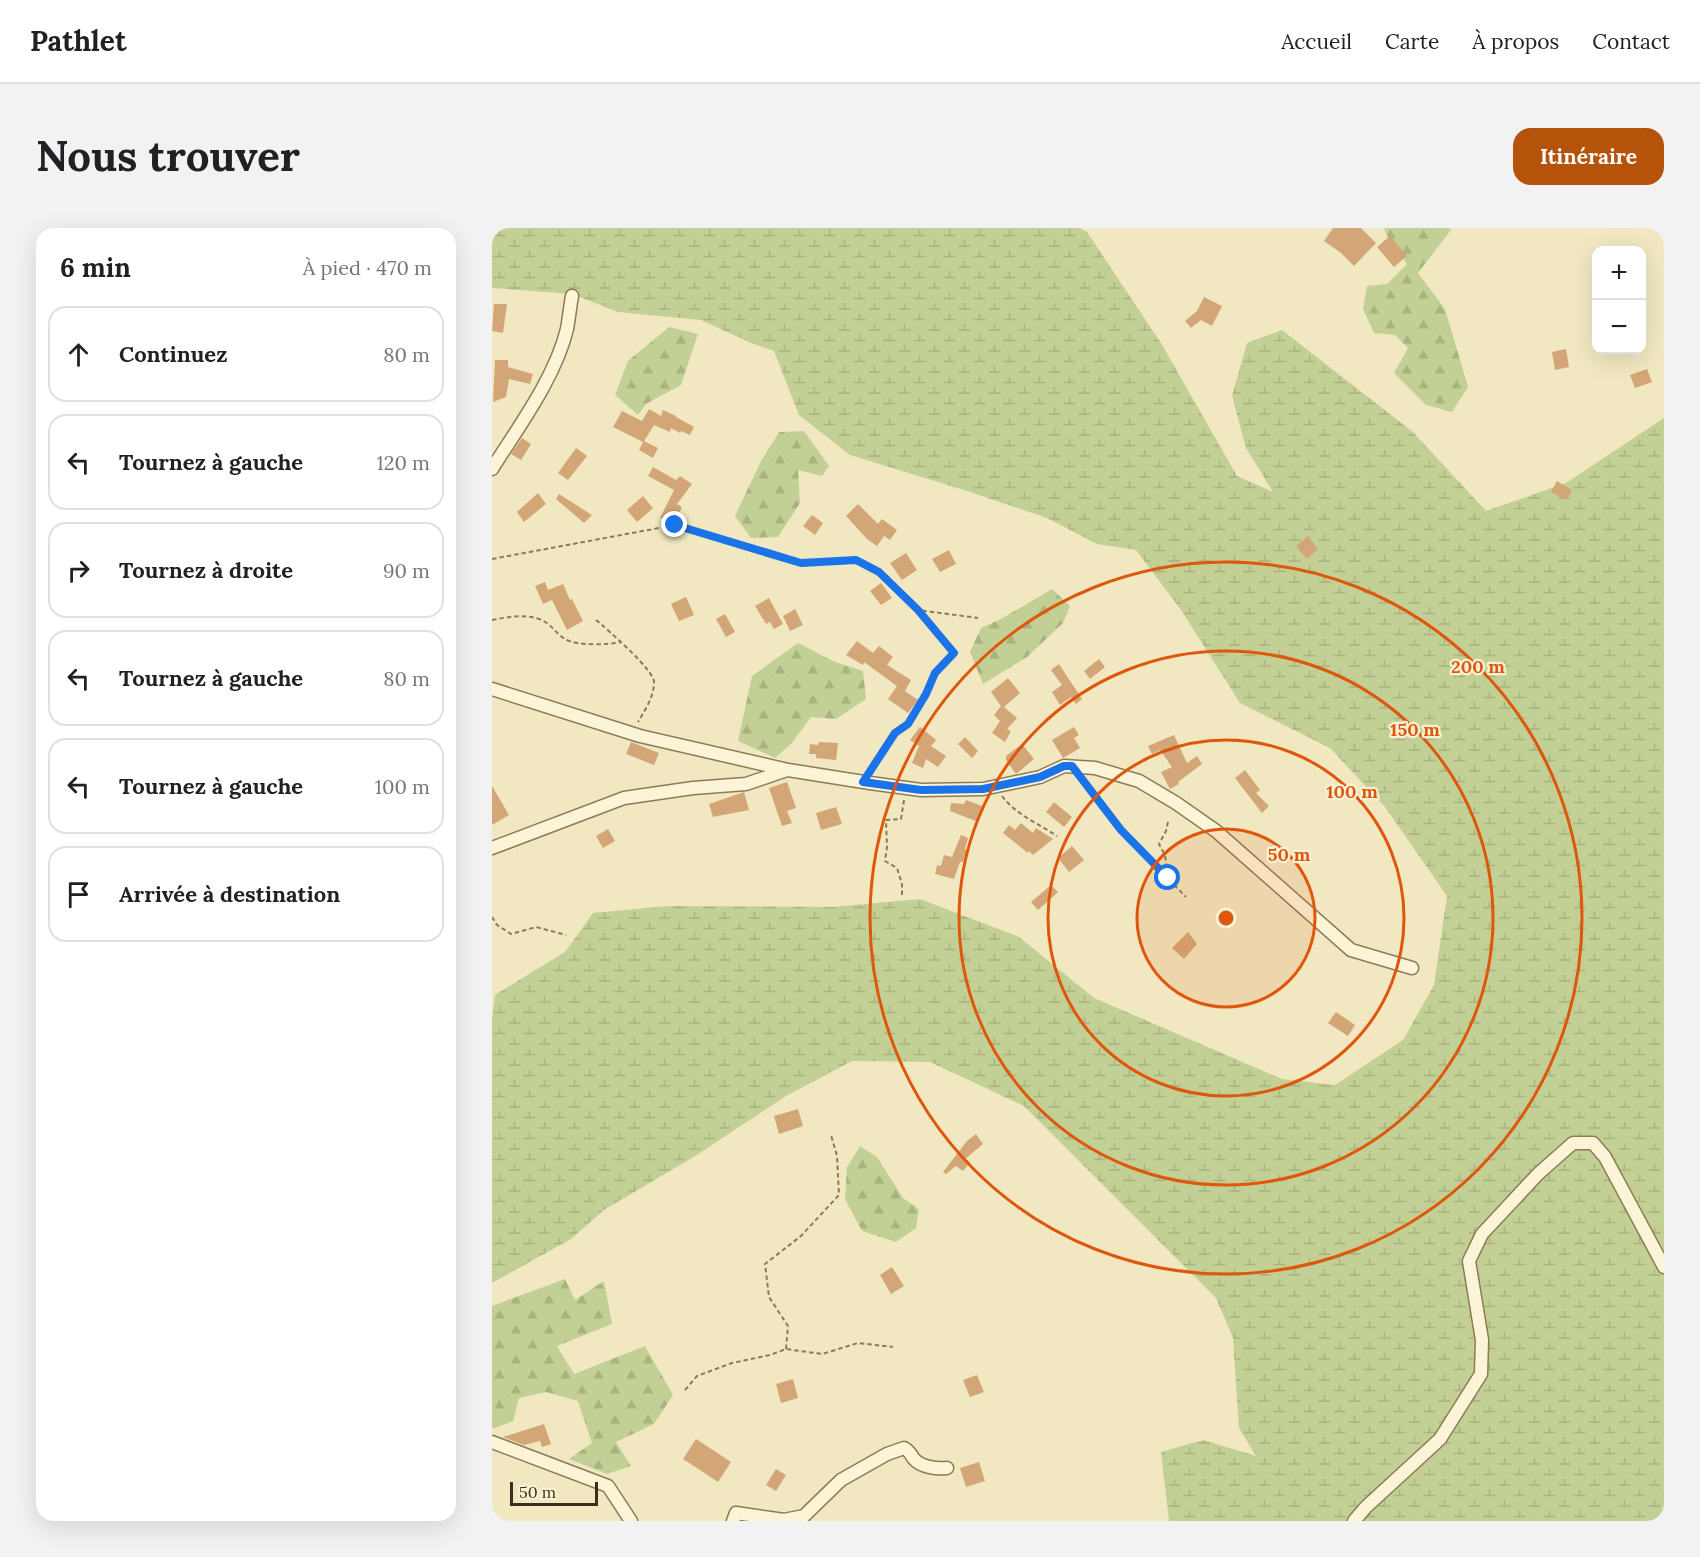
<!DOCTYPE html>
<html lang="fr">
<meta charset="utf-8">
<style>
:root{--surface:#fff;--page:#f2f2f2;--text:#202124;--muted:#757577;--line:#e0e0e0;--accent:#b45309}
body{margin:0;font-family:Lora,serif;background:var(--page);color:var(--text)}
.controls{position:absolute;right:18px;top:18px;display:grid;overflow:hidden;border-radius:12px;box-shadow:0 6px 24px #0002}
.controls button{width:54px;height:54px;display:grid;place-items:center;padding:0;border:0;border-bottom:2px solid var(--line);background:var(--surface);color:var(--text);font:30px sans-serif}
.scale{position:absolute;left:18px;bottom:15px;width:88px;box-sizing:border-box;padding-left:6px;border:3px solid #3b2f1d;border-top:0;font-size:16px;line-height:21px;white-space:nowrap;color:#3b2f1d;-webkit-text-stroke:4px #f8f1d3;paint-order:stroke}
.stop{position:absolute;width:18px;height:18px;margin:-14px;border:4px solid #1a73e8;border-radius:50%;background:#fff}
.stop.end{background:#1a73e8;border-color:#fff;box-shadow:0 2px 6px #0008}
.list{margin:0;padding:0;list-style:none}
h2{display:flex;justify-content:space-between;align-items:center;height:78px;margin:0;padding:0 24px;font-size:26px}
h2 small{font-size:20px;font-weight:400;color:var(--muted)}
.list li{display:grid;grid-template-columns:39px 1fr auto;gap:18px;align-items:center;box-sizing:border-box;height:96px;margin:0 12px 12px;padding:0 12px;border:2px solid var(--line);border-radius:18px}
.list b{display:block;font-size:22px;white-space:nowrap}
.list em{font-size:20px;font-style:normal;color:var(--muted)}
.icon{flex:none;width:33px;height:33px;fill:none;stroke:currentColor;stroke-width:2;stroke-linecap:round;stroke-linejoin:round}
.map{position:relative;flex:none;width:1172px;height:1293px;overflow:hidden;border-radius:18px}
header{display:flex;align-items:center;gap:36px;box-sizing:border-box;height:84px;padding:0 30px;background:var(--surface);border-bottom:2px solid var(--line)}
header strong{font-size:28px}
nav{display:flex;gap:33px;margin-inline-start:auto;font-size:21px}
.intro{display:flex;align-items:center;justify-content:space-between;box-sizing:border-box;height:144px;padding:0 36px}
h1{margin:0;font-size:42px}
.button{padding:15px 27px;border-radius:18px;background:var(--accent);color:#fff;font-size:21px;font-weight:700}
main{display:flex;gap:36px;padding:0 36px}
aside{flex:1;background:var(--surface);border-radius:18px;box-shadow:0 6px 24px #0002}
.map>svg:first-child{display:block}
</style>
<header>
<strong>Pathlet</strong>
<nav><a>Accueil</a><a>Carte</a><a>À propos</a><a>Contact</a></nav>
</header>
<div class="intro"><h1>Nous trouver</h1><a class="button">Itinéraire</a></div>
<main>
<aside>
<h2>6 min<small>À pied · 470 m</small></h2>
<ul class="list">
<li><svg class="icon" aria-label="ahead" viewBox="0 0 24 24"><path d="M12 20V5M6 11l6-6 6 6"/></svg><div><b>Continuez</b></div><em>80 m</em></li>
<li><svg class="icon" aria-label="left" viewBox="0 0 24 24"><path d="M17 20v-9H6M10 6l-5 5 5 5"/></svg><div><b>Tournez à gauche</b></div><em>120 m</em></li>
<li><svg class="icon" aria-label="right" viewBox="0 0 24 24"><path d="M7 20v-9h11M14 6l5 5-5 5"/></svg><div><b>Tournez à droite</b></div><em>90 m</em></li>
<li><svg class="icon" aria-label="left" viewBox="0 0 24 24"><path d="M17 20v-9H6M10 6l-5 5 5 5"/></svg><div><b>Tournez à gauche</b></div><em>80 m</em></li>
<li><svg class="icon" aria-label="left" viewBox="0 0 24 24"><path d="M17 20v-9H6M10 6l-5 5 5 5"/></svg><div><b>Tournez à gauche</b></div><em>100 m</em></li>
<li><svg class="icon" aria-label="arrive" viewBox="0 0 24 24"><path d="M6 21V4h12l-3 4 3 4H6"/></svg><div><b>Arrivée à destination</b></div></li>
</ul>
</aside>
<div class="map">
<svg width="1172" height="1293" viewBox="0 0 1172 1293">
<defs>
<pattern id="forest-firs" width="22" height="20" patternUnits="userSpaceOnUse" patternTransform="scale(1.5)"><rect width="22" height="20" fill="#c3d095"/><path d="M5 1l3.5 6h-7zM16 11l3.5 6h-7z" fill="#a8b380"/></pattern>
<pattern id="wetland-marsh" width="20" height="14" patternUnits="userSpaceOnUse" patternTransform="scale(1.5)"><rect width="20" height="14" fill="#c3d095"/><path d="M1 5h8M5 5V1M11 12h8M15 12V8" fill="none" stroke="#a8b380"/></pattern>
</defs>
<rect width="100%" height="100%" fill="#f1e8c2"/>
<path fill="url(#forest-firs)" d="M892,0H957L959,2L926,45L953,81L976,159L960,184L934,177L902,145L916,120L903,107L882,105L871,81L875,58L895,56L915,36L895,8Z
M177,99L206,106L189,157L154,176L146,187L123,167L136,133Z
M312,203L337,238L330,248L306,242L308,275L286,309L259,310L243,288L269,233L287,204Z
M560,361L578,378L571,395L535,429L491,456L478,424L489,400L509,391Z
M306,415L343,434L371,443L374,471L344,491L319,489L300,515L283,530L246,513L260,448Z
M368,918L385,929L411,970L427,981L424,1000L404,1014L370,1003L353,971L355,939Z
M73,1051L83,1072L112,1053L120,1096L65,1118L82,1146L153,1118L181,1167L162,1196L124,1214L139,1238L115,1246L77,1231L100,1215L86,1173L54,1164L27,1170L21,1193L0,1201V1078Z"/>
<path fill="url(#wetland-marsh)" d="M0,0H588L595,4L669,115L745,248L781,264L754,220L740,168L755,115L790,102L921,204L994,283L1074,255L1172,190V1293H677L669,1224L711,1212L764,1228L747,1200L741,1110L724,1070L532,878L438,834L360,833L294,868L205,927L112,982L79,1011L0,1055V789L3,767L73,724L101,685L177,678L341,679L428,671L527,709L602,770L790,851L843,857L911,812L942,757L955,668L893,579L838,520L748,475L689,382L644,322L605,316L555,290L475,263L358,227L307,187L282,123L259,115L209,92L126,84L80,66L0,60Z"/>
<path fill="#d2a676" d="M841,0H869L884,15L862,38L849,25L832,13Z
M898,8L915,28L902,39L885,19Z
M712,69L730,78L720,98L709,92L699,100L693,93L705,83Z
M2,76H15L11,105L0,103Z
M1074,121L1077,139L1063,142L1060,124Z
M3,132H16V139L41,146L38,156L17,151L14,169L1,174Z
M1155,141L1160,154L1143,160L1138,147Z
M157,181L169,188L171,182L184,188V189L202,199L198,207L189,203L188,205L179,200L178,204L162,197L152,213L166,220L161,230L147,222L151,214L121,199L130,183L150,193Z
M30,210L39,216L29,232L19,226Z
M84,220L95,228L76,252L66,245Z
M161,239L184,252L188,248L200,256L185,276L190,279L182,296L168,290L182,262L156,248Z
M1065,253L1080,262L1074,272L1059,264Z
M46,265L54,276L32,294L25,284Z
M67,266L100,287L92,295L64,271Z
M151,268L161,280L145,294L135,282Z
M366,276L386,296L390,291L405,302L398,312L392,308L385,318L375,311L354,288Z
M320,287L331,295L323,307L311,298Z
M816,308L826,321L815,331L804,318Z
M457,322L464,336L448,344L440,331Z
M414,325L425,342L410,352L398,335Z
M53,354L56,362L71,356L78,372L80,371L91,393L75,402L60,372L51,376L43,358Z
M389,355L400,370L389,377L378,363Z
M194,369L202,387L187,393L179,376Z
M277,370L291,396L282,401L278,394L274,396L263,378Z
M303,381L311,397L298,403L291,388Z
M233,386L243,404L234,409L224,391Z
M365,413L381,425L387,418L401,429L395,437L419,452L413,463L426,472L416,485L396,471L405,458L372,434L371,437L354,427Z
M607,431L613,439L598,451L592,443Z
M567,436L590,471L584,476L579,469L568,477L560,464L570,457L559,442Z
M516,450L528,465L512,479L525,490L515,501L519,503L513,514L500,505L508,493L502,487L509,478L499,464Z
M428,499L444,512L439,518L454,528L446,539L434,531L431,540L420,535L427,518L418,512Z
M582,499L587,507L582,510L588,520L571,530L560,512Z
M682,507L695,535L705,528L710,536L686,554L687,556L678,561L669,544L680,539L668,522L660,526L656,518Z
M473,509L486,523L480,530L466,516Z
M139,514L167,525L162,537L134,526Z
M327,514L346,515L344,532L324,530V526H317L318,516L326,517Z
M530,516L542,531L524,546L514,532V528Z
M753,542L768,562L764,565L777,578L770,585L743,550Z
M295,554L304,580L295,583L300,595L290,598L277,560Z
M0,558L17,587L0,597Z
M252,564L257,582L221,589L217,576Z
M474,572L490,578L484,593L458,583L459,575L472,576Z
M562,574L580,589L572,599L554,584Z
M344,579L350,596L329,602L324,585Z
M529,595L541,605L544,600L561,611L541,627L537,623L536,625L511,605L517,597L523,602Z
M116,601L123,613L111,620L104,608Z
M469,607L476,610L473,621L475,622L471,634H468L462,651L443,646L445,637L449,638L452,627L460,629Z
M580,618L592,632L577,644L566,630Z
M559,657L566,664L546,682L539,674Z
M696,704L705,716L692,731L680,720Z
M844,784L863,797L856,808L836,795Z
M306,881L311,898L287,906L282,888Z
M484,906L491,916L473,931L478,934L471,943L464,938L454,946L451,944L475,913Z
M400,1039L412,1058L399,1066L388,1047Z
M485,1147L492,1164L478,1169L471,1152Z
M301,1151L306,1170L289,1175L284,1156Z
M52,1196L59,1216L50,1219L48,1213L32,1217L11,1209Z
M204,1211L239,1234L226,1254L191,1231Z
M487,1234L493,1253L474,1259L468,1240Z
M284,1241L294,1247L284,1263L274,1257Z"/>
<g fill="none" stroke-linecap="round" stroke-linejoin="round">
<defs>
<path id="minor" d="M0,241C27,198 63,150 75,101C77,90 78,79 80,68
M0,461L148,508L296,542L378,555L429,562L491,561L548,549L572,538L603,540L647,553L684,575L724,603L859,722L920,740
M0,620L132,570L201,560L254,556L295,542
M0,1214L116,1258L139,1293
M241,1293L244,1285L292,1292L312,1288L349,1252L395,1226L412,1220C418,1223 418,1226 422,1231C429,1239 444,1241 455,1240
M862,1293L874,1279L948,1211L989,1146L990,1112L977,1033L990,1006L1046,946L1081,915H1101L1113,929L1172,1039"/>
</defs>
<use href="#minor" stroke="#8d7a58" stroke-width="15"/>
<path stroke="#8d7a58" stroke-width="2" stroke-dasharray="4.5 3" stroke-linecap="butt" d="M0,331L183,297L309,335L364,332L387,344L426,382L486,390
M0,392C16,389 31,386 47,391C59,395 63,405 73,411C83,418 117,417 129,414
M104,392C115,401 162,442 162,454C162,469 153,482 146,494
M377,544L403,505L416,496L434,467L443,445L462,425L426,382
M588,550L629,602L694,669
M510,568C523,586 547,596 565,608
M676,594L674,603L667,616L673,627L676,650
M410,667V656L405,640L393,633L395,619L394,592L409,591L412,572
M0,689L5,697L19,706L44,699L74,707
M294,1121L296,1098L277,1069L273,1036L309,1008L347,967L345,928L339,907
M193,1162L205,1148L240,1135L278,1127L294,1121L330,1126L366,1115L401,1119"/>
<use href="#minor" stroke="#fbf4d6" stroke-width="12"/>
</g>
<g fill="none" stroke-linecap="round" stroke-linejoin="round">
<path stroke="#1a73e8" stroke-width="8" d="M183,297L309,335L364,332L387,344L426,382L462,425L443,445L434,466L416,496L403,505L371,554L429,562L491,561L548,549L572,538H580L629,602L676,650"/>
</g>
<circle cx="734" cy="690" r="89" fill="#df570d" fill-opacity=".12"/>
<g fill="none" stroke="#df570d" stroke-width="3">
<circle cx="734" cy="690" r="89"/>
<circle cx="734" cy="690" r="178"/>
<circle cx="734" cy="690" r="267"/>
<circle cx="734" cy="690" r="356"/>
</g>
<circle cx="734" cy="690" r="9" fill="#df570d" stroke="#f8f1d3" stroke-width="3"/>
<g font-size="18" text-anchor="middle" font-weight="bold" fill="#df570d" stroke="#f8f1d3" stroke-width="4.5" stroke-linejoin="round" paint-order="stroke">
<text x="986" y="445">200 m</text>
<text x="923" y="508">150 m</text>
<text x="860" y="570">100 m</text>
<text x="797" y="633">50 m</text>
</g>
</svg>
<div class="controls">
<button>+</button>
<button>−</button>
</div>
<div class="scale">50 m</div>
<div class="stop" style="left:676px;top:650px"></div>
<div class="stop end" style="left:183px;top:297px"></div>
</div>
</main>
